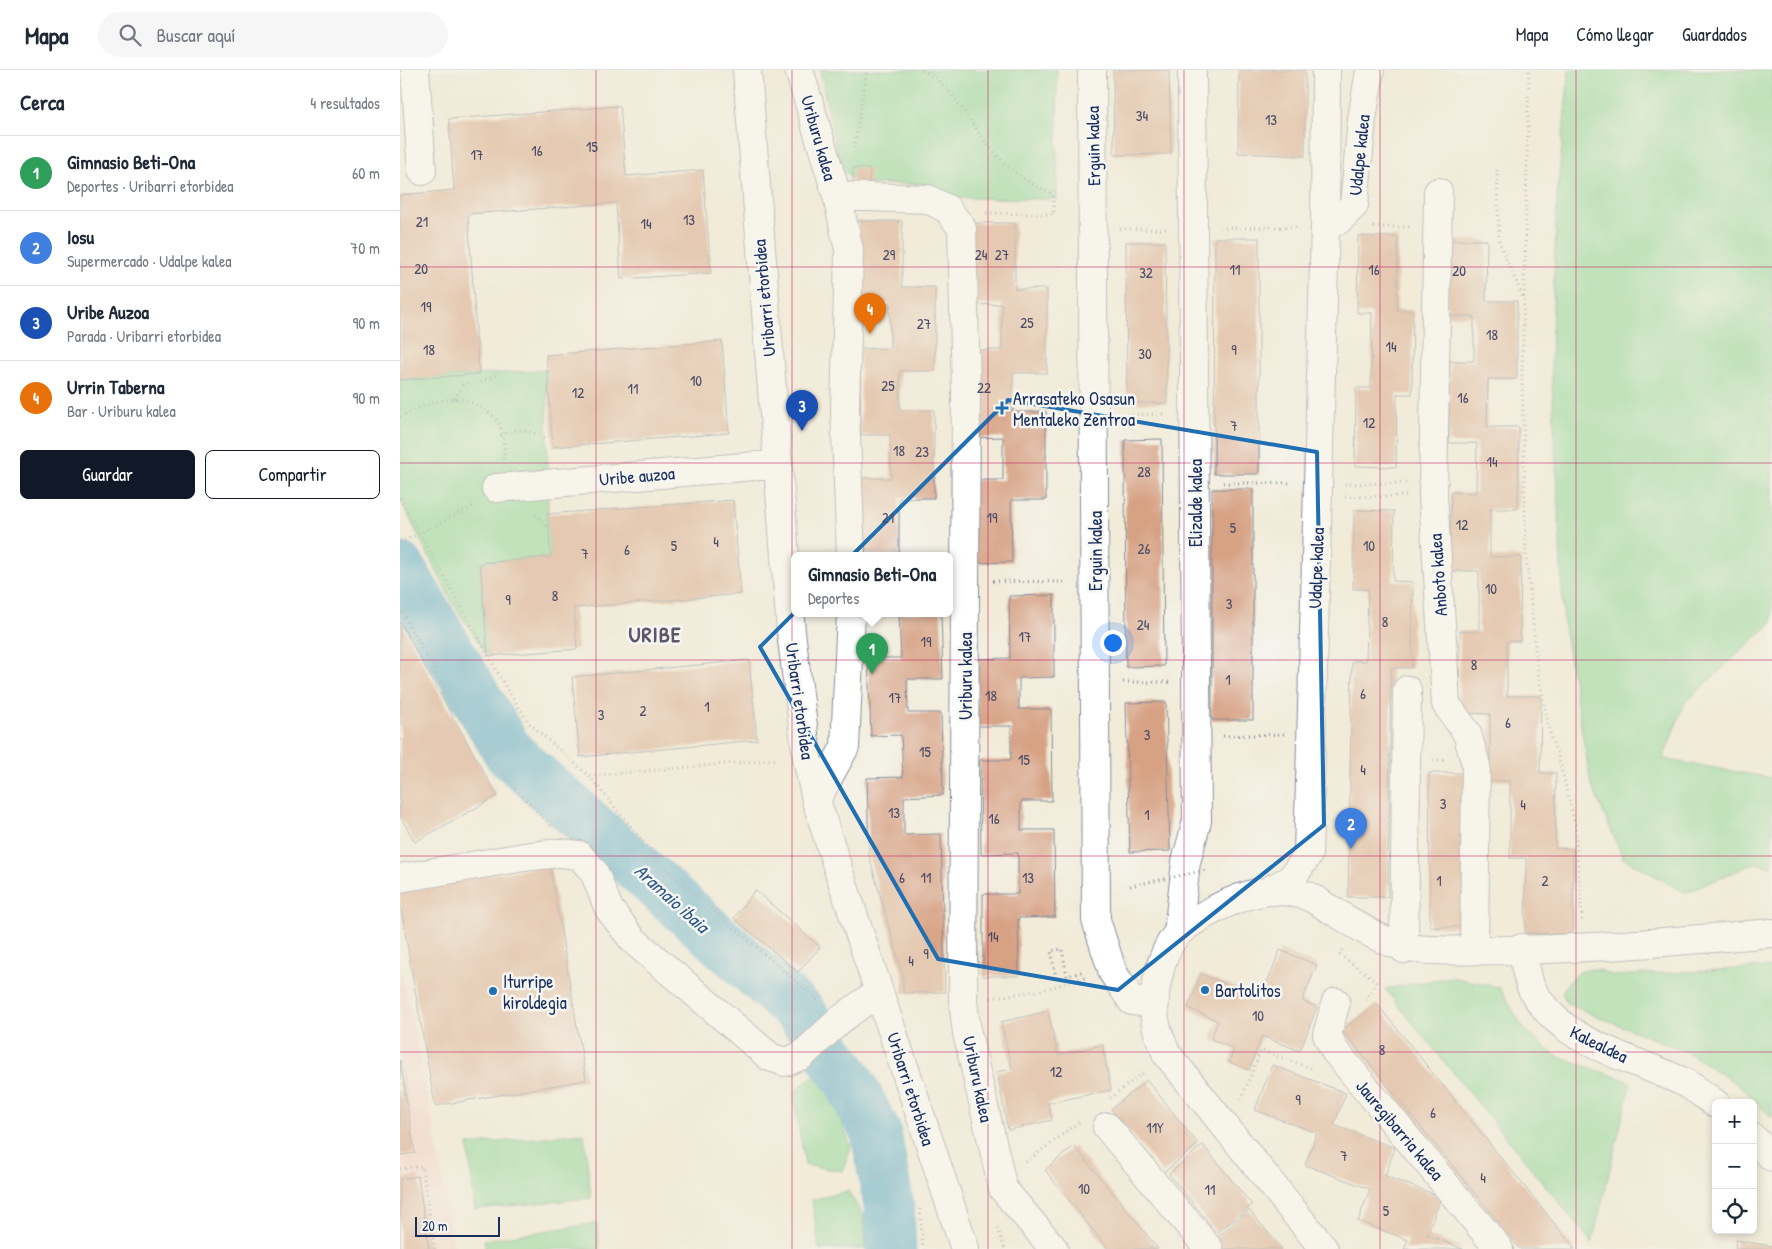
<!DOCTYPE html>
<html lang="es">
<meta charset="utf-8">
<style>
:root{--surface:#fff;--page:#f6f6f7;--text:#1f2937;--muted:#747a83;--line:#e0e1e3;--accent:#111827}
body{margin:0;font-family:"Patrick Hand",sans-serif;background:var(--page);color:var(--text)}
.controls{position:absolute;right:15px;bottom:15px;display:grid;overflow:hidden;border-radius:8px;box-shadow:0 2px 8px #0003}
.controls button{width:45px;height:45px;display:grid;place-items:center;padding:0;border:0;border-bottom:1px solid var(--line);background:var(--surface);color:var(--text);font:25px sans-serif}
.scale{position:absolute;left:15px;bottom:12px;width:85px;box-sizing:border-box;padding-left:5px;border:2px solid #1b2f5e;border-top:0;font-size:14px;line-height:18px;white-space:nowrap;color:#1b2f5e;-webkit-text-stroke:4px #f6f6f2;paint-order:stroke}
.you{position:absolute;left:712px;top:572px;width:18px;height:18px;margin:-12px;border:4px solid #fff;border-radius:50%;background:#1a73e8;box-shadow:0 0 0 8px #1a73e833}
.badge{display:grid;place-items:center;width:32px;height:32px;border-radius:50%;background:var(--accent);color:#fff;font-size:16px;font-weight:700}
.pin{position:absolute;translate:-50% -41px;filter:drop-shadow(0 1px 2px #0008)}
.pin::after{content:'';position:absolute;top:26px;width:18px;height:15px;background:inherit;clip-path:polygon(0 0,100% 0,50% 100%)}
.popup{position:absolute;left:391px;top:482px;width:162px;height:65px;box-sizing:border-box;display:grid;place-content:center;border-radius:8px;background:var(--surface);filter:drop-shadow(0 1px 4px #0005);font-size:16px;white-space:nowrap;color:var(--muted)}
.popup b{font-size:19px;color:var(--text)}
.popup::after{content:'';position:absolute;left:50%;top:100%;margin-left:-10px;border:10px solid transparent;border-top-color:var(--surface)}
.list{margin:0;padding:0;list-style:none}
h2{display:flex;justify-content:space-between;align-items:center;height:65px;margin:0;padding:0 20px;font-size:21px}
h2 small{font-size:16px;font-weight:400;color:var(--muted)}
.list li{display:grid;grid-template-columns:32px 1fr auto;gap:15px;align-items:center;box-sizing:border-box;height:75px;padding:0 20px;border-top:1px solid var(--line)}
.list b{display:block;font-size:19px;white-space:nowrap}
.list p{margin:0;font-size:16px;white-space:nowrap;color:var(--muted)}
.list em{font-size:16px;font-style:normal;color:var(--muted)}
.actions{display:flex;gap:10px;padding:15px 20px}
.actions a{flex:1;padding:11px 0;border:1px solid var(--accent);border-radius:8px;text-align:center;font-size:18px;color:var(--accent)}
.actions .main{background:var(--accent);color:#fff}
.icon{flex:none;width:28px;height:28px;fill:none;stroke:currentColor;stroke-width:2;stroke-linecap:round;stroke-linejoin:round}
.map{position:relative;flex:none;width:1372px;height:1179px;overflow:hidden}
header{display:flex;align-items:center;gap:30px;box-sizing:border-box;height:70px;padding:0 25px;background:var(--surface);border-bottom:1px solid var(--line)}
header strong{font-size:24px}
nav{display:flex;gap:28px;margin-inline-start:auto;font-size:18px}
.search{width:350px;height:45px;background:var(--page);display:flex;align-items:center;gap:12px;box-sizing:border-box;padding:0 18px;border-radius:28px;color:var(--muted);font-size:19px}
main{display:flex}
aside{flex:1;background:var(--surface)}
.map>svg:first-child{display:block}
</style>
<header>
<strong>Mapa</strong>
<div class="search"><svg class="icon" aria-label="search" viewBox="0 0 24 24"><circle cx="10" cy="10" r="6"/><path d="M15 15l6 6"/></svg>Buscar aquí</div>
<nav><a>Mapa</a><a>Cómo llegar</a><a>Guardados</a></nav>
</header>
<main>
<aside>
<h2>Cerca<small>4 resultados</small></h2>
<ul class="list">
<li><span class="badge" style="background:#2e9e5b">1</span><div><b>Gimnasio Beti-Ona</b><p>Deportes · Uribarri etorbidea</p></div><em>60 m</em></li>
<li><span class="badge" style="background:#3f7fe0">2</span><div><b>Iosu</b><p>Supermercado · Udalpe kalea</p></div><em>70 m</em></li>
<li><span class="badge" style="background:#1a4fb4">3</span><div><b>Uribe Auzoa</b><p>Parada · Uribarri etorbidea</p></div><em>90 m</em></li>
<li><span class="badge" style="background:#e8710a">4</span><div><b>Urrin Taberna</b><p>Bar · Uriburu kalea</p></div><em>90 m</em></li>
</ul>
<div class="actions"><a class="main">Guardar</a><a>Compartir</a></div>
</aside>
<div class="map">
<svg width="1372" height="1179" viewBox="0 0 1372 1179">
<rect width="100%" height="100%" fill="#f6f6f2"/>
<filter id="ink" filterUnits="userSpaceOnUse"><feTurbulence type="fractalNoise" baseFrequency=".02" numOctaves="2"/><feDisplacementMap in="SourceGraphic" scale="10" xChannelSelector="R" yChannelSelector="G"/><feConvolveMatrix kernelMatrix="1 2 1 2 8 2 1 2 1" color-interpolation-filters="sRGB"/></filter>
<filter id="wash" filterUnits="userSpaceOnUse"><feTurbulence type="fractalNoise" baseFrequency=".0096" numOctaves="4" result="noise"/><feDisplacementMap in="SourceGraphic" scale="20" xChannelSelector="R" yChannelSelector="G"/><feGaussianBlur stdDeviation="1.12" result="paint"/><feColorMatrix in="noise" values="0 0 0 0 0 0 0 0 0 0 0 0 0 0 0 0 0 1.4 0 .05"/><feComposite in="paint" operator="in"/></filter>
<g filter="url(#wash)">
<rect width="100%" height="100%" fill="#f1ebd8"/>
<path fill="#f7d0c9" d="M0,892L33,1053L54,1179H0Z"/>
<path fill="#87d796" stroke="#51837a" d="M420,0H657V129L559,128L523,114H457L440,96Z
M1169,0H1372V552L1284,634L1263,689L1372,708V797L1355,793L1286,823L1223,788L1191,714L1164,557L1151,291L1157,127Z
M147,300L148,458L151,487L80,493L88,586L52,532L0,429V310Z
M1372,897V1048L1344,1019L1289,983L1167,934L1162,922C1175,899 1189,893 1213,906Z
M1051,907L1099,917L1124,959L1154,985L1231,1012L1192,1173L985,919Z
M421,999L451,1077L443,1101L405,1095L393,1023Z
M184,1063L191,1128L75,1139L68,1075Z
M448,1121L463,1145L465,1179H419L412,1130Z
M197,1153L200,1179H86L84,1170Z"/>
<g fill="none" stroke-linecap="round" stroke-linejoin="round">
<path stroke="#4fa8cc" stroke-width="51" d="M0,498L109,683L401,943L448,1009L476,1063L489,1136L491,1179"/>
</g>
<g id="blocks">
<path fill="#d7a183" d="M713,0H769L771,84L714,85Z
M839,0H905V86L838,83Z
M220,36L226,106L303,100L311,203L221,209L216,133L68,144L79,304L0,310V125L54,120L49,49Z
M453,98L470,99L469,114H453Z
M458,151H502V217H535V301H500V340H534V428H499V485H461L460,408H491L490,365H461L460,279L490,278V233H458Z
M570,153H615V219H647V303H613V342H646V430H611L612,492L573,493V410H603V367L573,368V280H602V234L571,235Z
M958,166L998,167L997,240H1013L1012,324H997L996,397L955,396L956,318H971L972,243H957Z
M815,168H859V404H814Z
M1048,170H1087L1086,231H1117V309H1088L1087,357H1119L1118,439H1090V487H1121L1120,571H1107V626H1141L1140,703H1156L1155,778L1173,779V864L1125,863L1126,788H1110V711H1090V644L1059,643L1060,561L1079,562V501H1050L1051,422L1076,423L1077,373H1049L1050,291H1074V246H1047Z
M726,172H765L767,333H727Z
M322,271L329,363L153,377L146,285Z
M762,369L764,596L726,597L725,370Z
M812,419H853V650H812Z
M333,430L341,524L174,538L177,579L88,586L80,493L151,487L147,444Z
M954,440L994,441L993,511L1013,512L1012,598H991L988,827H948L952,591H966L968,519H953Z
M654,525V607L619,608V639H651L652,731H621V760H654L655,847L618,848L619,906H583V824H618V783L581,784L580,690H611V656H577V589L610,588L609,526Z
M499,543H541L543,609H507L508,643H541L543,725L504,727V765L541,764L545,922L503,923V906L469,786L467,708L503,707L501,665L471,666L468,588H501Z
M0,552L97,726L15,772L0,746Z
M349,590L357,670L180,687L172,607Z
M766,632L770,781L730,782L726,633Z
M1029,703H1069V857H1030Z
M150,795L186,1010L35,1036L0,833V820Z
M355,820L420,877L398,902L334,848Z
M880,880L917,895L902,931L917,937L900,981L862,966L849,1000L829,992L834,979L811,969L818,951L788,938L801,904L861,928Z
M977,934L1175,1179H1120L942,960Z
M648,941L658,985L702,975L711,1020L648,1033L652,1050L608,1060L597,1002L612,999L601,952Z
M0,990L15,1083L0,1085Z
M872,995L946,1023L934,1055L995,1078L985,1106L1041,1127L1027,1165L1063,1179H1004L1008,1170L958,1151L970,1119L905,1095L917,1063L855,1040Z
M747,1010L798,1074L763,1103L711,1039Z
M803,1075L852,1135L817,1163L769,1104Z
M674,1076L723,1135L758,1179H708L645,1100Z
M18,1106L29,1179H0V1109Z
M849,1140L882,1179H823L815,1169Z
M1336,1170L1372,1176V1179H1335Z"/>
</g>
</g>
<g filter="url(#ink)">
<use href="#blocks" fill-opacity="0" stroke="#868d9b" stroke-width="1"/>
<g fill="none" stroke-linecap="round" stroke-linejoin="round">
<defs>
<path id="minor" d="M15,0L22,101
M347,0L391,562L407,688L416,730L438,799L565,1179
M399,0L437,126L528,129L547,139L562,158L566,321L563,930L567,963L603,1119L654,1179
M692,0L696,850L713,903L732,931L755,933
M1038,122L1033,425L1046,634L1067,663L1076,695L1074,880
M437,126L449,180L445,341L451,485
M925,157L939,150L954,135L962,49L970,0
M96,418L378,394
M416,730L445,677L451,543
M0,808L124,787L159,783L179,785L194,802L209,839L233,870L370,987L385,992L401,986L440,950L478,922
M868,821L891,809L908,785L925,157L926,0
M778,863L786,792L797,751L792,0
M1122,878C1125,891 1126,907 1132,919C1160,973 1230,987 1281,1011C1293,1016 1305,1026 1316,1034
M1004,879L1007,620
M936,932L927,965L935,981L1099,1179
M707,1057L809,1179
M1353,1068L1372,1087
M924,1179L766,983C763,974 758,965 756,955C750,930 760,881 779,862C790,852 804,845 817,838C847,823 871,816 904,825C913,827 922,835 930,839C963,859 990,879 1029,880C1144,883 1258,873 1372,863"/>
</defs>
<use href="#minor" stroke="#868d9b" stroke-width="30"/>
<path stroke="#868d9b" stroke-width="3" stroke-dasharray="1 4" stroke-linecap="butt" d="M522,0C555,19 563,43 585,71C603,95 625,113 653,124L654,144L585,143
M454,78L467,0
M1097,100L1099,172L1124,230L1122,304L1126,485L1138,603L1151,668L1159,689L1175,754L1182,851
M973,157H1009
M820,158L897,157
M720,159H766
M1124,227L1129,0
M55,329L63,314L78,313L98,304
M722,345L766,344
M0,347C18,338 34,330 55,329C69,329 90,340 98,352C104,361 105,380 103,390
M101,366C119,355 131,361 147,370
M823,413H892
M945,414L1007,413
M945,427L1006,426
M0,428L108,621L129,653L189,706L378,689
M136,444L148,458
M0,473L75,435
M593,511L667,512
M0,538L63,653L110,713L151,756
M723,612H769
M823,666L885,664
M1033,690H1047
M189,706L266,799L420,932
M942,880L940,885L971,907L976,913L964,932
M656,908L651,881L662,879L667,906L684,901
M591,928L642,920L685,908
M424,1003L448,1032L458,1055L465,1109L508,1097
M710,1028L745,1002
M841,1029L861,980L913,999
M626,1092L679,1052
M0,1099L22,1096L35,1179
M520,1139L523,1179
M598,1158L605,1179"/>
<use href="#minor" stroke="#fff" stroke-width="28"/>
<path stroke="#868d9b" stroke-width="3" stroke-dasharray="1 4" stroke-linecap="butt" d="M730,816L807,800"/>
</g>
</g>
<path d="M0 0H1372V1179H0ZM608,330L917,382L924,755L718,920L538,889L360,577Z" fill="#f1ebd8" fill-opacity=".55" fill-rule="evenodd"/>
<path fill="none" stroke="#1f6fb2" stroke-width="4" stroke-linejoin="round" d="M608,330L917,382L924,755L718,920L538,889L360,577Z"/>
<path fill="none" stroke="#c2185b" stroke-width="1" stroke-opacity="0.55" d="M196,0V1179M392,0V1179M588,0V1179M784,0V1179M980,0V1179M1176,0V1179M0,197H1372M0,393H1372M0,590H1372M0,786H1372M0,982H1372"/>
<g fill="#1f6fb2" stroke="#f6f6f2" stroke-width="2">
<path d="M599.5 330.5h5v5h5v5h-5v5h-5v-5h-5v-5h5z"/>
<circle cx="805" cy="920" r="5"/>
<circle cx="93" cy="921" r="5"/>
</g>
<g text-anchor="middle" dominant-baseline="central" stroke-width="5" stroke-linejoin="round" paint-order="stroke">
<g font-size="15" fill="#4a4c67">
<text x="742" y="45">34</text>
<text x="871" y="49">13</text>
<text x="192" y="76">15</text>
<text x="137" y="80">16</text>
<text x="77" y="84">17</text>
<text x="289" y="149">13</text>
<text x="22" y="151">21</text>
<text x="246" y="153">14</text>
<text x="489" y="184">29</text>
<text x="581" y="184">24</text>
<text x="602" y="184">27</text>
<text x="21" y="198">20</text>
<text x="835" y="199">11</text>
<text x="974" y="199">16</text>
<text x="1059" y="200">20</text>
<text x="746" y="202">32</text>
<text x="26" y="236">19</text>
<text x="627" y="252">25</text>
<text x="524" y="253">27</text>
<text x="1092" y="264">18</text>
<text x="991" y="276">14</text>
<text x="29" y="279">18</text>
<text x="834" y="279">9</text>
<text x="745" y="283">30</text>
<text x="296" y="310">10</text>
<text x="488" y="315">25</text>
<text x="584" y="317">22</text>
<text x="233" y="318">11</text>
<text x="178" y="322">12</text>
<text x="1063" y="327">16</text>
<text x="969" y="352">12</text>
<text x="834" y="355">7</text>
<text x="499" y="380">18</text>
<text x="522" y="381">23</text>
<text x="1092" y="391">14</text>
<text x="744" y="401">28</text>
<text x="488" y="447">21</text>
<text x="592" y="447">19</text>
<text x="1062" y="454">12</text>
<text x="833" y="457">5</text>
<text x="316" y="471">4</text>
<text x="274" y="475">5</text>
<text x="969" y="475">10</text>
<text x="744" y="478">26</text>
<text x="227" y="479">6</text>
<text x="185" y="483">7</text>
<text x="1091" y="518">10</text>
<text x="155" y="525">8</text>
<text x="108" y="529">9</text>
<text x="829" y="533">3</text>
<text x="985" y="551">8</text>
<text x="743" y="554">24</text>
<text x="625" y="566">17</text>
<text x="526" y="571">19</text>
<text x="1074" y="594">8</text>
<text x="828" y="609">1</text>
<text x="963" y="623">6</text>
<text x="591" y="625">18</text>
<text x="495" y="627">17</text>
<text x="307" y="636">1</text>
<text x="243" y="640">2</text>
<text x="201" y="644">3</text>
<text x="1108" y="652">6</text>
<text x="747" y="664">3</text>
<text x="525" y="681">15</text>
<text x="624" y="689">15</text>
<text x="963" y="699">4</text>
<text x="1043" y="733">3</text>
<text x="1123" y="734">4</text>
<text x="494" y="742">13</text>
<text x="747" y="744">1</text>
<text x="594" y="748">16</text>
<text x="502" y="807">6</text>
<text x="526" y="807">11</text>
<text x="628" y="807">13</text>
<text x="1039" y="810">1</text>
<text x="1145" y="810">2</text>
<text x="593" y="866">14</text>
<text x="526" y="883">9</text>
<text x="511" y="890">4</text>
<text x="858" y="945">10</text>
<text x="982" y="979">8</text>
<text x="656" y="1001">12</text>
<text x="898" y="1029">9</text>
<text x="1033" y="1042">6</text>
<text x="755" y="1057">11Y</text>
<text x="944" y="1085">7</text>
<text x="1083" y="1107">4</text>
<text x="684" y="1118">10</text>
<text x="810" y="1119">11</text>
<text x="986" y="1140">5</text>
</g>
<g font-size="18" fill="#1b2f5e" stroke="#f6f6f2">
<text transform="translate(419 68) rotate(74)">Uriburu kalea</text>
<text transform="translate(693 76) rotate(-91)">Erguin kalea</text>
<text transform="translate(959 85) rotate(-84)">Udalpe kalea</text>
<text transform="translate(364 228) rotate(-95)">Uribarri etorbidea</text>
<text transform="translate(237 406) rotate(-5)">Uribe auzoa</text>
<text transform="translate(795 433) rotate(-90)">Elizalde kalea</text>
<text transform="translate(695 481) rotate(-90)">Erguin kalea</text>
<text transform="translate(916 498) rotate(-88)">Udalpe kalea</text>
<text transform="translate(1038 505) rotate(-94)">Anboto kalea</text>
<text transform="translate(565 606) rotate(-90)">Uriburu kalea</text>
<text transform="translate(400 631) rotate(82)">Uribarri etorbidea</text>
<text transform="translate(1199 974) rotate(26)">Kalealdea</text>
<text transform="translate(578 1009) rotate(78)">Uriburu kalea</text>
<text transform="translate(511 1019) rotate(72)">Uribarri etorbidea</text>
<text transform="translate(1000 1060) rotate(50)">Jauregibarria kalea</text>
</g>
<g font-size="18" fill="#1b2f5e" stroke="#f6f6f2" text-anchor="start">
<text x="613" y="328">Arrasateko Osasun<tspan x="613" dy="21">Mentaleko Zentroa</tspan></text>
<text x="103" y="911">Iturripe<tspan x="103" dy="21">kiroldegia</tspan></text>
<text x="815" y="920">Bartolitos</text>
</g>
<g font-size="19" font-style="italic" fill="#2d5984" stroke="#f6f6f2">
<text transform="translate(272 828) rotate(42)">Aramaio ibaia</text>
</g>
<g font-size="22" font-weight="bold" letter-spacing="1" fill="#5d576b" stroke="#f6f6f2">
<text x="255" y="564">URIBE</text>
</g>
</g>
</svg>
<div class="controls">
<button>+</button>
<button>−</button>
<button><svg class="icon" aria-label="locate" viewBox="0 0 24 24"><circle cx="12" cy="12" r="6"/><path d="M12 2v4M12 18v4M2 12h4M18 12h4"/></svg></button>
</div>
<div class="scale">20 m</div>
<div class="you"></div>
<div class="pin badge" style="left:472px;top:604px;background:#2e9e5b">1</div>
<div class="popup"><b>Gimnasio Beti-Ona</b>Deportes</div>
<div class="pin badge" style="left:951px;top:779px;background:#3f7fe0">2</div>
<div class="pin badge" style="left:402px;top:361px;background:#1a4fb4">3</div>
<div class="pin badge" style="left:470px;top:264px;background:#e8710a">4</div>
</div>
</main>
